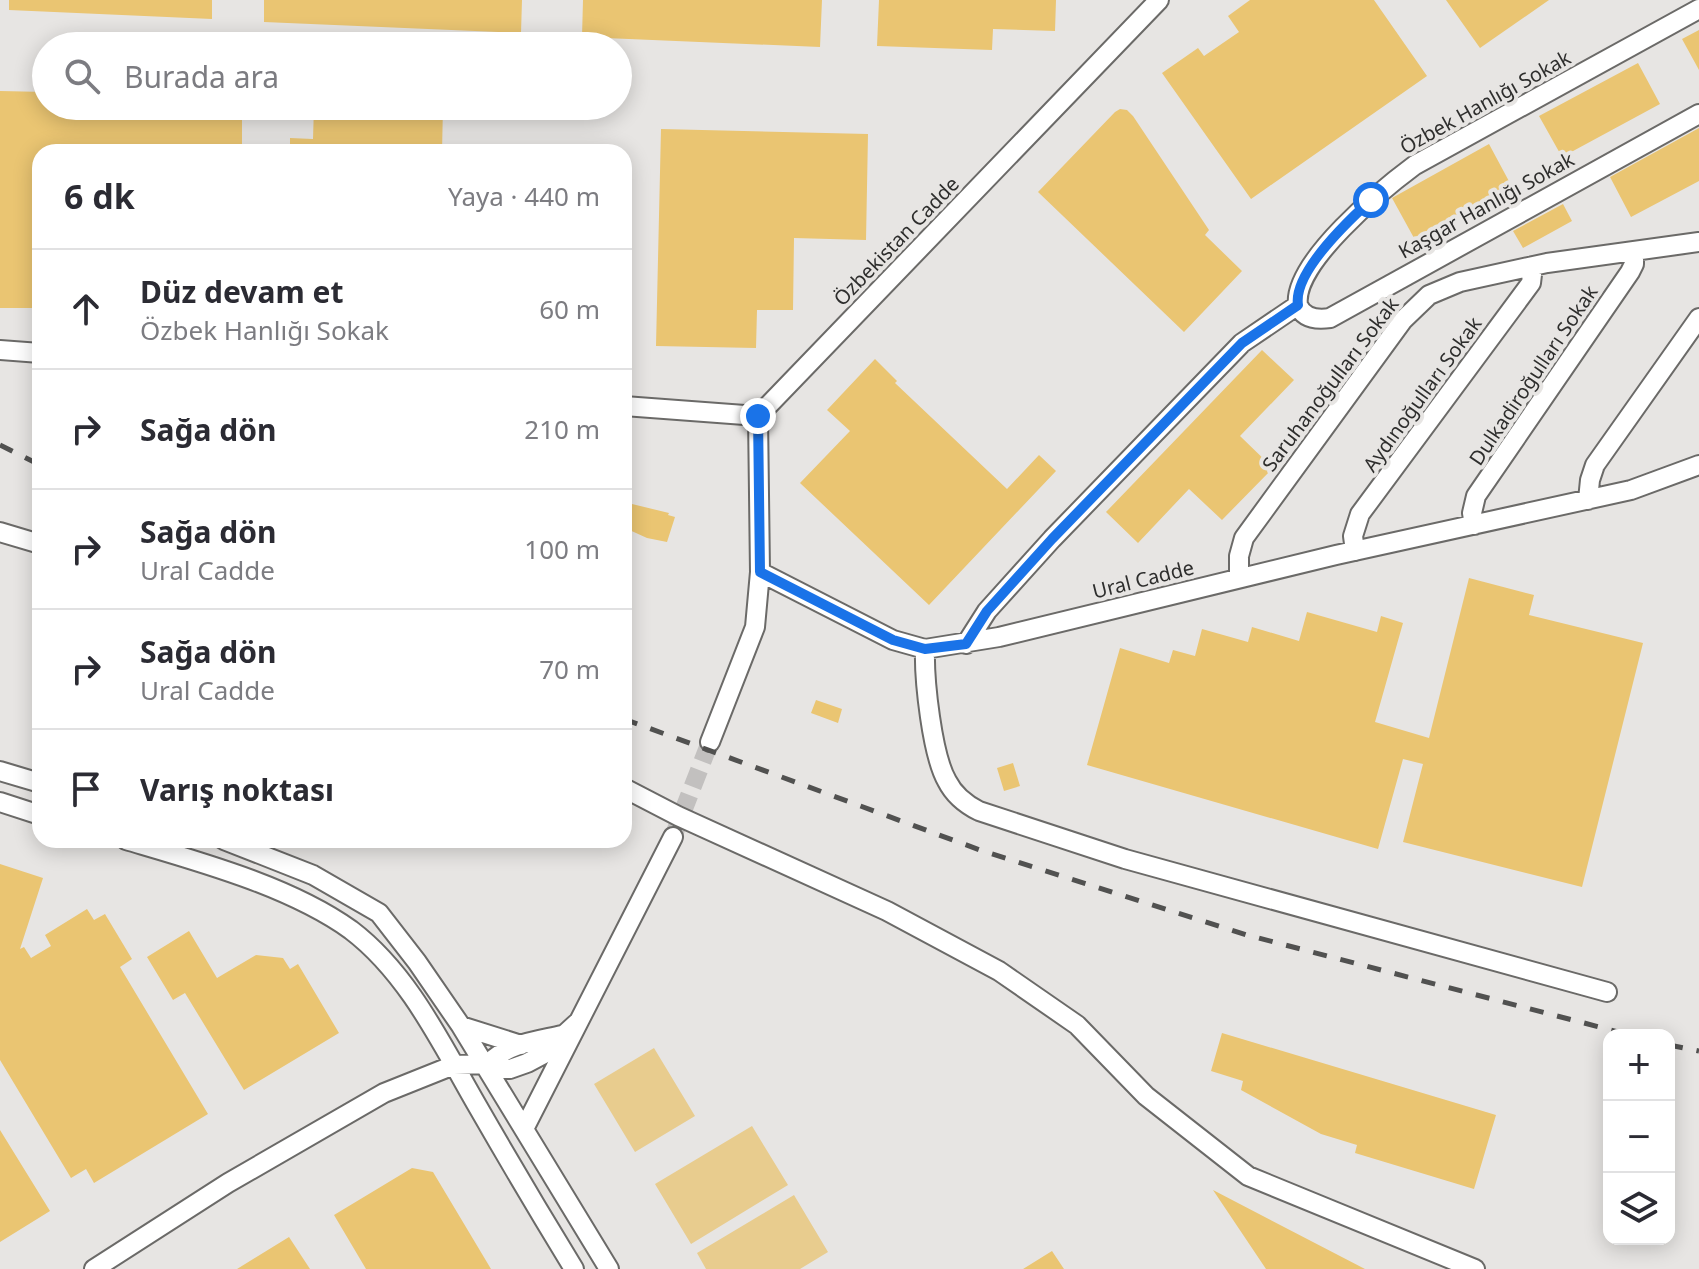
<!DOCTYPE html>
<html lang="tr">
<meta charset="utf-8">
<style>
:root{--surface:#fff;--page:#f2f2f3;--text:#2b2b33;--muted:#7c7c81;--line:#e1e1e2}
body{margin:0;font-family:"Noto Sans",sans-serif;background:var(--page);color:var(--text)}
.controls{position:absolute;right:24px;bottom:24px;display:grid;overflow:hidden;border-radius:16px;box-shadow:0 4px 20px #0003}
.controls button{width:72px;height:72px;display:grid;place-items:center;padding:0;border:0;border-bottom:2px solid var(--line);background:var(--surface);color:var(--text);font:40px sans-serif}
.stop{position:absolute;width:24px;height:24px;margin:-18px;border:6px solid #1a73e8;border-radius:50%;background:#fff}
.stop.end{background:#1a73e8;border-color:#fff;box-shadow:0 2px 8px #0008}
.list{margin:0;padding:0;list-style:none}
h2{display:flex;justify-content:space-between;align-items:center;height:104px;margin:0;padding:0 32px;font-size:34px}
h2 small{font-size:26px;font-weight:400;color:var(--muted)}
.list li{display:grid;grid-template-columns:52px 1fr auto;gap:24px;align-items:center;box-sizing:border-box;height:120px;padding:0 32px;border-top:2px solid var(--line)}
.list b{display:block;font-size:30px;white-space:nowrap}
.list p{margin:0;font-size:26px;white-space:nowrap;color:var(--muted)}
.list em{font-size:26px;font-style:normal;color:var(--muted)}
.icon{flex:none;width:44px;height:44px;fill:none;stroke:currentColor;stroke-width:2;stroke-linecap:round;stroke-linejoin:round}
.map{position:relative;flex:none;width:1699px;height:1269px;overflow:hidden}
.search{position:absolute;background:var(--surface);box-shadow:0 4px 20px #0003;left:32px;top:32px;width:600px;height:88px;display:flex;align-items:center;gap:20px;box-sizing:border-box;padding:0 28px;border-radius:44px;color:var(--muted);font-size:30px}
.panel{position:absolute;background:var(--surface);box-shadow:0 4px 20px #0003;left:32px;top:144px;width:600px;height:704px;border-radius:24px}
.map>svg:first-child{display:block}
</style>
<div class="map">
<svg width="1699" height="1269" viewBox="0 0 1699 1269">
<rect width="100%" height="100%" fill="#e7e5e3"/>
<path fill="#e8cc8e" d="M654,1048L695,1116L635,1152L594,1084Z
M752,1126L788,1185L691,1244L655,1184Z
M794,1195L828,1252L800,1269H706L697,1253Z"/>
<path fill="#eac572" d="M9,0H212V19L9,10Z
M264,0H522L521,33L264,22Z
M583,0H822L820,47L582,37Z
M879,0H1056L1055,31L993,29L992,50L877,46Z
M1250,0H1374L1427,76L1251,199L1162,73L1198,48L1204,56L1239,32L1228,16Z
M1446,0H1549L1480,48Z
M1699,30V70L1682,39Z
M1638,63L1660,104L1562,157L1539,116Z
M0,91L46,92V106H242V152H40V308H0Z
M314,106H443L442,152H290V138L313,139Z
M1120,109L1127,110L1133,116L1209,230L1205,235L1242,271L1184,332L1038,192L1115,112Z
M1699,128V181L1631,217L1610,177Z
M661,129L868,134L866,240L794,238L793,310H757L756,348L656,346Z
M1489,144L1511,185L1414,238L1392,198Z
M1563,204L1572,221L1523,248L1513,231Z
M1262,350L1294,380L1240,436L1273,468L1222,520L1189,489L1138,543L1106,512Z
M875,359L897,381L895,383L1007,489L1039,455L1056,471L929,605L800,483L850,431L827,410Z
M632,504L669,513L668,515L675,517L667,542L647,538L625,528Z
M1469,578L1534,595L1529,615L1643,643L1582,887L1403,842L1423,764L1403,759L1378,849L1087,765L1120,648L1169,663L1173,650L1195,656L1202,629L1248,642L1252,627L1299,641L1307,612L1377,632L1381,616L1403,623L1375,722L1429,738Z
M816,700L842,709L838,723L811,713Z
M1013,763L1020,786L1004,791L997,768Z
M0,864L43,878L20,949L24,947L31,958L51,946L45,935L87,909L94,920L105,914L132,959L120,967L208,1114L94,1183L86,1169L71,1178L0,1060Z
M189,931L217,978L256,955L283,958L290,969L298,964L339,1033L244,1090L185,993L173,1000L147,957Z
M1222,1033L1496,1115L1474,1189L1355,1153L1357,1145L1321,1134L1241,1090L1243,1081L1211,1071Z
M0,1130L50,1211L0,1242Z
M412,1168L433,1172L491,1269H366L334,1215Z
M1213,1190L1365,1269H1266Z
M289,1237L310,1269H237Z
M1052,1251L1064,1269H1023Z"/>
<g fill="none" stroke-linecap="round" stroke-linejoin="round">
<path stroke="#c2c0bf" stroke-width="18" stroke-dasharray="18 9" stroke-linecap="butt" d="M673,837L710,742"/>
<defs>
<path id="minor" d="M1298,305C1292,263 1384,188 1415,165L1699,9
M1298,305C1303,318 1316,320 1330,318L1699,114
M0,350L40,353
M624,406L758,416L1159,0
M758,416L760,572L893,640L925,649L999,637L1336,555L1631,490L1699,465
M1588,500L1590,480L1595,465L1699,318
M1474,525L1472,513L1476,496L1630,272L1634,264V251
M0,532L40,544
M1355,551L1353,536L1360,514L1531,283L1533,266
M1239,578V556L1244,538L1403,320L1429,295L1460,282L1547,263L1699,242
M966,644L987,611L1052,539L1242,343L1298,305
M925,649C924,680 932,755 947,781C954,795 965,804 979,811L1125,859L1607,992
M710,742L755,627L760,572
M0,771L40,783
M624,788L678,816L887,911L999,971L1077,1025L1146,1096L1248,1176L1475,1269
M0,802L40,815
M126,840C197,861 290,886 351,930C409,974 442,1045 478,1107C509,1161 541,1215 574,1269
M224,840L313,875L379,913L417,962L461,1026L609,1269
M461,1026L521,1045
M488,1064C506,1044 536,1041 562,1035
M524,1129L673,837
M94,1269L228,1183L384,1093L454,1065L488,1064L499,1069H510L527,1063L542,1055L577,1023"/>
</defs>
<use href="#minor" stroke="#6b6a68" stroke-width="22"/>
<use href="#minor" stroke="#fff" stroke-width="18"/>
<path stroke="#515150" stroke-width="5" stroke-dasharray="14 14" stroke-linecap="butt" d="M0,445L40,465
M624,719L980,850L1247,935L1630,1035
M1669,1045L1699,1051"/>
</g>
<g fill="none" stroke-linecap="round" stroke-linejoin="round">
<path stroke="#1a73e8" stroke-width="10" d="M758,416L760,572L893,640L925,649L966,644L987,611L1052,539L1242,343L1298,305C1293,273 1348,221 1371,200"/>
</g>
<g text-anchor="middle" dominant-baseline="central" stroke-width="8" stroke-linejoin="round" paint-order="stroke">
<g font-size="20" fill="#2e2e2d" stroke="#e7e5e3">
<text transform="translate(1485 102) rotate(-29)">Özbek Hanlığı Sokak</text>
<text transform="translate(1486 205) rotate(-29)">Kaşgar Hanlığı Sokak</text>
<text transform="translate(896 241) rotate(-46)">Özbekistan Cadde</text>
<text transform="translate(1533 375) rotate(-56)">Dulkadiroğulları Sokak</text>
<text transform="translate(1330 384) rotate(-53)">Saruhanoğulları Sokak</text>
<text transform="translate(1422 394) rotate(-54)">Aydınoğulları Sokak</text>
<text transform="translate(1143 579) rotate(-14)">Ural Cadde</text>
</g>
</g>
</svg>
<div class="controls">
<button>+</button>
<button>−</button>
<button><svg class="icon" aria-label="layers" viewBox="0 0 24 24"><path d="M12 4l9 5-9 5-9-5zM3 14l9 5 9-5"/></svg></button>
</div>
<div class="stop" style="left:1371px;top:200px"></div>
<div class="stop end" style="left:758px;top:416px"></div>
<div class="search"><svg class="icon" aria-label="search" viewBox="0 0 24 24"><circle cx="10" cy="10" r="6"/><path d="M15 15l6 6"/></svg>Burada ara</div>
<section class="panel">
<h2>6 dk<small>Yaya · 440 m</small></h2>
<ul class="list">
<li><svg class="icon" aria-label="ahead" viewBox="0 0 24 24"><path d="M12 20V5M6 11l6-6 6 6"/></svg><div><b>Düz devam et</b><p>Özbek Hanlığı Sokak</p></div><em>60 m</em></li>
<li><svg class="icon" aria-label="right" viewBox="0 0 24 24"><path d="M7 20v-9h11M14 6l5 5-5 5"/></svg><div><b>Sağa dön</b></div><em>210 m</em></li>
<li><svg class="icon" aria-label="right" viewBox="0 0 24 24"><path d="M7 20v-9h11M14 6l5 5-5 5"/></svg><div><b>Sağa dön</b><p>Ural Cadde</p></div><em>100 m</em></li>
<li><svg class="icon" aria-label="right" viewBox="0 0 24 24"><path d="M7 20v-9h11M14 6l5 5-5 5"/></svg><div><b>Sağa dön</b><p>Ural Cadde</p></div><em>70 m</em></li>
<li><svg class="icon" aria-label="arrive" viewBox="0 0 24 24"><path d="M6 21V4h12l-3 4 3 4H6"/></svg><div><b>Varış noktası</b></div></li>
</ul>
</section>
</div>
